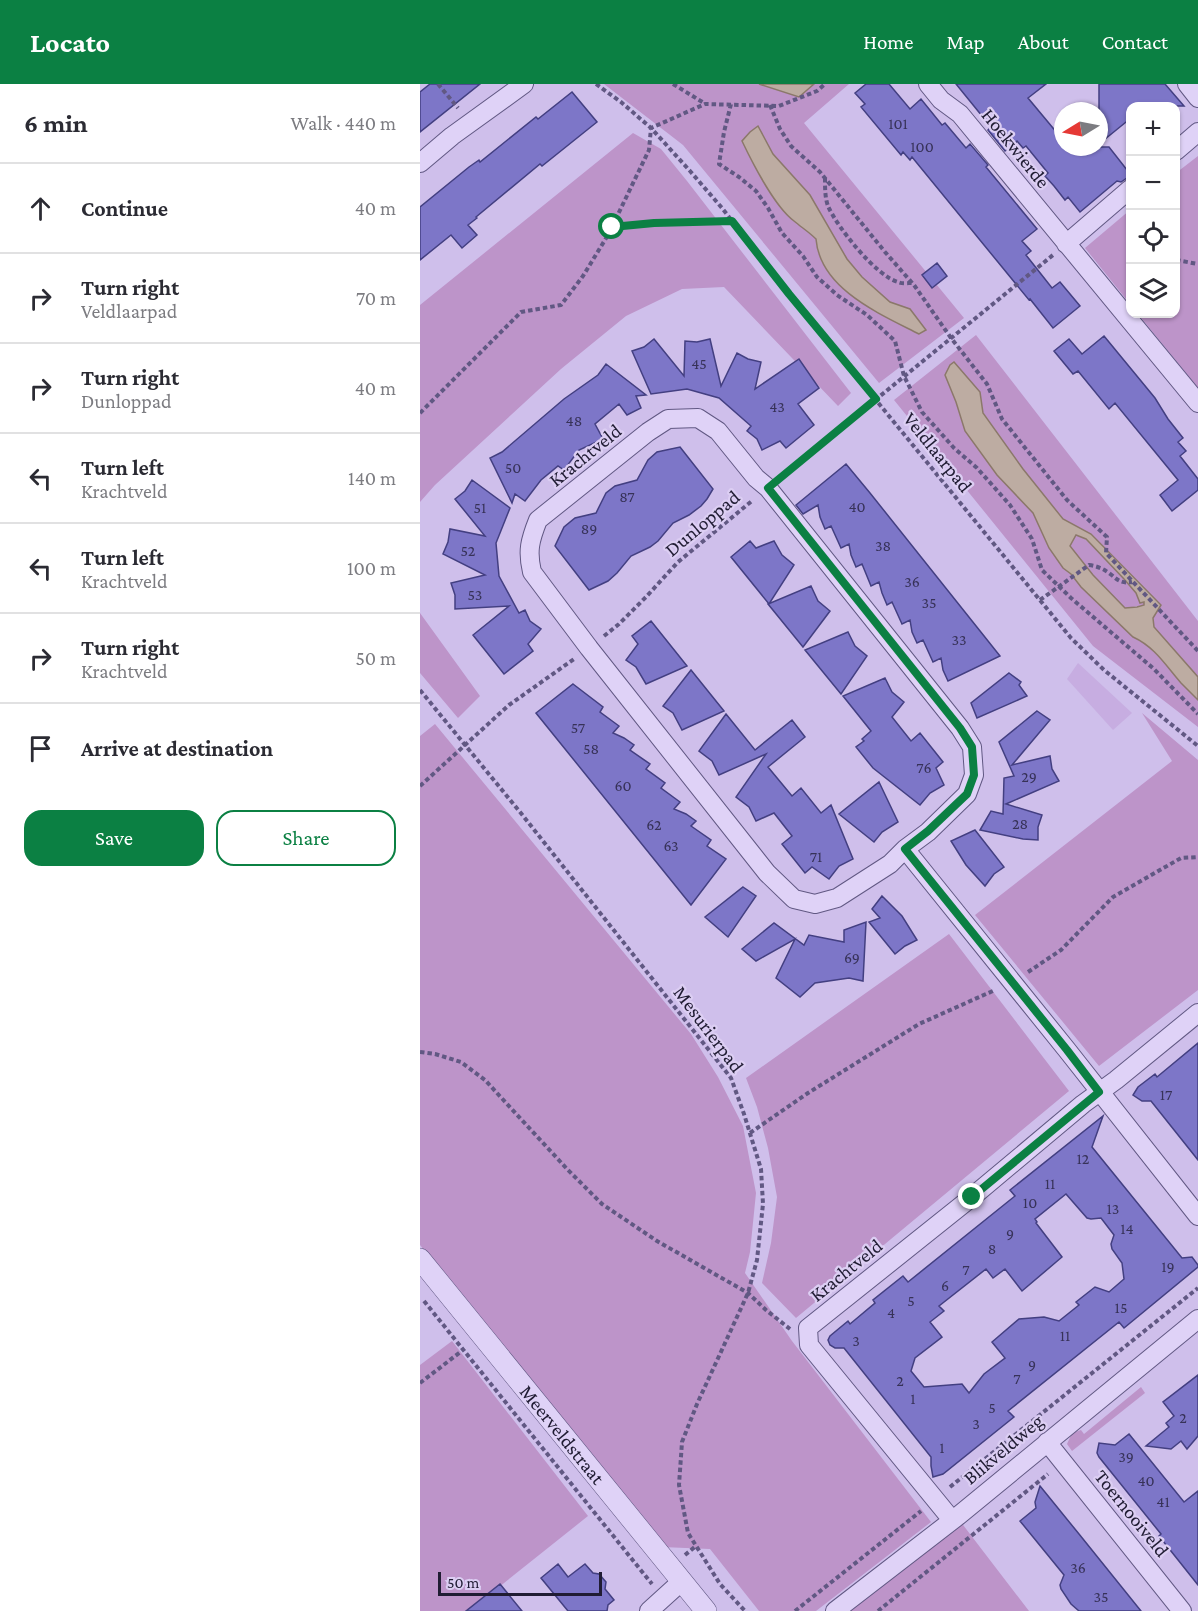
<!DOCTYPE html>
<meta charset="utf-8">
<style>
:root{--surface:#fff;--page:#f2f2f3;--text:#2b2b33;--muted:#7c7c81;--line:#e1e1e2;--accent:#0b8043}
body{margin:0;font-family:"Crimson Pro",serif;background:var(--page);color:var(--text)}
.controls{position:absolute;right:18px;top:18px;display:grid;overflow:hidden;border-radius:12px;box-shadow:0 2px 4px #0004}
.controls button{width:54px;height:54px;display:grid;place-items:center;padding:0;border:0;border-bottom:2px solid var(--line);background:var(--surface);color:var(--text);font:30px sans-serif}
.compass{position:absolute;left:634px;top:18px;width:54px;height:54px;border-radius:50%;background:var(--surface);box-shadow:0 2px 4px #0004;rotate:260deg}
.scale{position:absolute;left:18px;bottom:15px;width:164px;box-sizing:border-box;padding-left:6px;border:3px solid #201c33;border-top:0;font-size:16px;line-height:21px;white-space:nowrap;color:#201c33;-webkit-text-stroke:4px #dccef3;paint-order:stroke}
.stop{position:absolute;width:18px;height:18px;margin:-14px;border:4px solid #0b8043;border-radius:50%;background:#fff}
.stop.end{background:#0b8043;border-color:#fff;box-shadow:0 2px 6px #0008}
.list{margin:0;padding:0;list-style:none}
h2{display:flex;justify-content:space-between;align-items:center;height:78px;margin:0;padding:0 24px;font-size:26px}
h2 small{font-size:20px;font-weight:400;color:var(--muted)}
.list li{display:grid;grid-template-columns:39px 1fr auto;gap:18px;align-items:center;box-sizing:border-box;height:90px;padding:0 24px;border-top:2px solid var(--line)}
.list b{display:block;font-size:22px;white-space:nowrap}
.list p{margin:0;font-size:20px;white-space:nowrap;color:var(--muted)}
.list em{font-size:20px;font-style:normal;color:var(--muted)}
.actions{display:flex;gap:12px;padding:18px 24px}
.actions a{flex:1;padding:14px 0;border:2px solid var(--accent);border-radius:18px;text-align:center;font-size:21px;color:var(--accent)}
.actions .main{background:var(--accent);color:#fff}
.icon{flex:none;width:33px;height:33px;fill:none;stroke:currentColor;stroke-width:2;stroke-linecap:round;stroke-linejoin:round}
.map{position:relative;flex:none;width:778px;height:1527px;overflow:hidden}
header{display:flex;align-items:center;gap:36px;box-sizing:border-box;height:84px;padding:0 30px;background:var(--accent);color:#fff}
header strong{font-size:28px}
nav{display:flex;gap:33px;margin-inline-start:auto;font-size:21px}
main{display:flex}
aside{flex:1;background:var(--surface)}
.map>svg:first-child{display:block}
</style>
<header>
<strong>Locato</strong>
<nav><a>Home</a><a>Map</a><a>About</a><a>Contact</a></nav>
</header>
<main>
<aside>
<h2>6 min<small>Walk · 440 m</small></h2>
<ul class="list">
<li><svg class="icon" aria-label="ahead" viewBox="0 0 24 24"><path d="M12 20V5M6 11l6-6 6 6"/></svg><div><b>Continue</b></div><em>40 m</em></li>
<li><svg class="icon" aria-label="right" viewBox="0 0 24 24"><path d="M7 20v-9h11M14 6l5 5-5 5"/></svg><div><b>Turn right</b><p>Veldlaarpad</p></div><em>70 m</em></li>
<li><svg class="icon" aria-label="right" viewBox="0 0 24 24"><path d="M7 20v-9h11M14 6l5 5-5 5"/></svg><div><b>Turn right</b><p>Dunloppad</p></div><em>40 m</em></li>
<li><svg class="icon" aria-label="left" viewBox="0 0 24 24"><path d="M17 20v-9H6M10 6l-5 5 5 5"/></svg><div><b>Turn left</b><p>Krachtveld</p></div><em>140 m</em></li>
<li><svg class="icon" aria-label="left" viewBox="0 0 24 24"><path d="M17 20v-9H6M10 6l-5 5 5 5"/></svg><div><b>Turn left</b><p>Krachtveld</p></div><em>100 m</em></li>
<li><svg class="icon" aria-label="right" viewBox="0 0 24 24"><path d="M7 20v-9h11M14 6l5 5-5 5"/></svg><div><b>Turn right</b><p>Krachtveld</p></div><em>50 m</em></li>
<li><svg class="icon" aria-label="arrive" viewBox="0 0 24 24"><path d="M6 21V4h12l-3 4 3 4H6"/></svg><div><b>Arrive at destination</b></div></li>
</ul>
<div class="actions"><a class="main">Save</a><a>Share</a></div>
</aside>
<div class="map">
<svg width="778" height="1527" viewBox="0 0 778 1527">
<rect width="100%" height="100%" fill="#cfbfeb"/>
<path fill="#c7ade1" d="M658,579L712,629L693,646L647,595Z"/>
<path fill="#bd94c9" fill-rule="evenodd" d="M184,0H339L379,13L394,0H429L384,39L544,234L459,299L263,61ZM338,43L353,70L390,111L427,175L442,193L470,218L490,225L506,246L499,250C461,230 399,205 396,155L358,120L332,77L322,57L330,48Z
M213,49L241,65L267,97L431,309L418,322L304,203L262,205L206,232L141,285L15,401L0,418V221Z
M778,72V304L718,230H756V89Z
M710,126V220L665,164Z
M556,251L778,537V593L734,543L733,534L741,521L671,450L643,435L603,385L563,328L560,308L525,291L536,318L577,391L613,429L629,464L643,484L651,490L661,503L713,553C735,563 746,582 761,599C767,605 772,610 778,616V643L673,562L474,316Z
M656,451L665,455L704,495L716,509L720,519L724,518L725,521L705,524L673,491L650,462Z
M0,529L60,612L38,634L0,589Z
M722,629L778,676V906L679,982L555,831L752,677Z
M15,640L271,950L298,993L323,1042L336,1109L330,1168L325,1189L372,1257L511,1438L396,1527H339L290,1465L242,1463L0,1161V652Z
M529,850L649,1007L376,1234L342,1199L351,1159L357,1113L348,1064L337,1023L326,994Z
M32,1257L168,1432L49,1527H0V1281Z
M721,1303L725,1309L652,1367L647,1360L652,1349L661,1346L664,1350Z
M540,1437L609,1527H427Z"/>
<path fill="#bdaca2" stroke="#8b786a" stroke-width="1.5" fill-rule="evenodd" d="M339,0H394L379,13Z
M338,42L353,70L390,111L427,175L442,193L470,218L490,225L506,246L499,250C460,230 400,205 396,155C389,148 381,143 374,137C355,123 332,78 322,57L330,48Z
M534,278L560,308L563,329L603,385L643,435L671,450L741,521L733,534L734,543L778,593V616C772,610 767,605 761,599C746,582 735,563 713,553L661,503L651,490L643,484L629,464L613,429L577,391L545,347L536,318L525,291L530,281ZM656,451L666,455L704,495L716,509L720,519L724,518V521L717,523L705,524L673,491L650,462Z"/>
<path fill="#7d76c8" stroke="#433f81" stroke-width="1.5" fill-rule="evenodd" d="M10,0H60L0,48V8Z
M446,0H469L490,25L501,15L522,41L525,39L546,64L550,60L568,81L566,83L617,145L602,157L611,167L606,171L632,204L640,198L660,222L633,244L610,215L609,216L492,73L490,76L483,68L481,71L441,23L445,20L435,9Z
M536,0H626L608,14L643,56V63H689L711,91V94H707L701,98L697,97L660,128L648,113L645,116L634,102L625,92L628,89L606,62L603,64L597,57L585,67L568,46L571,43Z
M679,0H745L764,22H711V34L679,60Z
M152,8L177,38L122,82L120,80L56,133L57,134L48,141L57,151L42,164L31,151L0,176V123L49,83L59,76L60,78L116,33L118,35Z
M517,179L527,192L512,204L502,191Z
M684,252L735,314L748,335L763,354L758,358L766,367L760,372L778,395V406L752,427L740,411L758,396L695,319L689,325L658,287L653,290L634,267L649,255L662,270Z
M234,255L264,292L265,257L277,258L290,255L301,302L317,269L328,275L341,278L335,305L379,275L399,304L378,320L394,341L366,364L360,357L342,366L337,355L327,347L331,342L299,314L267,305L231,310L212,267L224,263Z
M186,280L226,311L216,312L221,324L207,331L199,320L175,340L183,355L159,366L144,386L138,382L121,396L105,417L95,410L92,419L70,374L82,368L144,315L178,291Z
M260,363L293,405L287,415L281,422L269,431L253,439L238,457L230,463L211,472L197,489L188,497L169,506L135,462L144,443L155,434L176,429L186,409L195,402L217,396L228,376L237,368Z
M426,380L450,409L580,572L528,597L523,586L521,574L513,578L503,556L497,559L492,548L490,536L482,540L472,518L467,521L462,509L459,498L451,502L442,480L436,483L431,471L429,460L421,464L411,442L405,445L400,433L398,421L383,430L376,421Z
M52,396L90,424L76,459L79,492L99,529L105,526L110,537L121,545L108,560L113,567L84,590L53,551L89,522L35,525V511L31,499L65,491L23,470L28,458L30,445L65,452L35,415L45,407Z
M330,457L336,464L354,457L362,471L374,481L349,520L311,473Z
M391,502L398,517L410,527L383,563L348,520Z
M231,537L267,582L226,600L216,583L206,576L218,560L212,552Z
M428,548L435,562L447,572L421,610L385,566Z
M271,586L304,627L262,646L253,629L243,622Z
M589,589L601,598L599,601L607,612L557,634L551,619Z
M465,594L472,608L484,618L472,633L491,657L500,649L523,678L516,684L524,701L510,709L500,721L453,684L436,663L444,657L442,655L451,647L423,612Z
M153,600L183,623L180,628L199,642L193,649L204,654L214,661L210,666L230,680L226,685L245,699L241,704L260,718L254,725L266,730L276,737L271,742L291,756L287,762L306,775L271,821L116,629Z
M617,627L630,636L592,681L630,672L632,685L639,697L586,720L622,731L618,743V756L603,755L560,746L571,727L583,730L584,694L594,692L579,658Z
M306,630L335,666L372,636L385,653L348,683L372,712L381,704L401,729L411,721L433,775L419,782L409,795L392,783L385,789L362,760L372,752L354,729L336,737L329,723L316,713L346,670L299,691L292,677L279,667Z
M459,698L478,738L462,748L454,758L419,730Z
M555,746L584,783L574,790L565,802L546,781L531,757Z
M323,803L336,812L308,853L285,833Z
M462,812L482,832L497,856L485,862L475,870L449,838L460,834L452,825Z
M446,838L443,897L429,894L395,899L380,913L356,894L375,855L336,877L322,865L354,839L384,861L389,851L424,858V846Z
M778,959V1076L731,1017H722L713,1011L718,1003L735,990L737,993Z
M683,1032L672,1063L762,1174L772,1173L778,1181V1183L704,1244L699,1238L588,1327L594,1333L523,1390L513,1393L511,1382V1373L424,1264H415L410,1261L408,1256L410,1252L428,1237L430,1240L455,1219L453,1216L483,1192L488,1198L595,1112L590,1106ZM646,1110L667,1134L671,1135L681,1134L694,1151L691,1160L692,1165L702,1179L704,1195L689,1208L675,1203L656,1218L659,1221L639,1237L624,1233L599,1235L572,1258L585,1274L564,1290L549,1309L542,1300L504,1303L491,1287L495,1274L522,1253L510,1238L524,1227L519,1222L566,1185L573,1194L585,1185L602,1207L642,1173L616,1139L617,1138L615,1135Z
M778,1291V1352L767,1365L761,1357L751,1365L726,1362L749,1343L746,1339L754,1332L743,1318Z
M709,1350L764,1418L778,1407V1501L739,1452L741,1450L679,1373L677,1369L679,1359L695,1361Z
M620,1402L659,1450L721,1527H659L651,1520L641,1505L640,1501L644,1491L600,1437L616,1424L615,1418Z
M138,1480L148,1493L165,1480L173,1489L179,1490L186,1498L185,1505L194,1516L188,1521L187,1527H148L121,1494Z
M80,1500L102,1527H46Z"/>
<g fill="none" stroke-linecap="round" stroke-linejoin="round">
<defs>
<path id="minor" d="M508,0L521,16L540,30L778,319
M767,0L778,14
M756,67L778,48
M0,79L32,52L104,0
M646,160L710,105
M278,334L298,347L336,394L348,404L540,644L552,663L554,691L547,710L508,748L485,765L470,780L417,814L395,820L374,815L347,789L169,564L112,488C107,467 110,456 118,436L228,348L248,335Z
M485,765L647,966L778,1132
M627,1358L762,1527
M532,1436L389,1261L388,1244L552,1113L663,1020L696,996L778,929
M229,1527L262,1497
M415,1527L538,1432L778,1235"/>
<g id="tertiary">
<path id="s1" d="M0,1175L286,1527"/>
</g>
</defs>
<use href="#minor" stroke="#615883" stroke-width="20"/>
<use href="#tertiary" stroke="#615883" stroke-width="22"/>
<path stroke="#615883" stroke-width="4" stroke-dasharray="4.5 3" stroke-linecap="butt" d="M18,0L38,24
M176,0L201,18L231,44L270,87L302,124L369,210L651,554L684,586L778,662
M253,0L284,19
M311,20L304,48L299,80L319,93L336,107L348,124L362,149L383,172L397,193L417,211L447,231L475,257L484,292L502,328L534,364L557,384L590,421L612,455L622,486L651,514L734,585L778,630
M350,21L360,45L371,62L400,88L465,168L494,201L531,254L567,300L582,335L647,416L687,453L686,469L778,567
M405,94C405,104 405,114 408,122C417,143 456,192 478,198C482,200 488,199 492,199
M193,143L234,139L312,137
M756,176L778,180
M0,329L101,228L141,221L163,192L188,151L229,66L231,44L285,20L359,22L397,7L405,0
M362,392L633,171
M620,516L669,481C676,482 682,484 689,489C697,495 700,500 712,498
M184,552L199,540L226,513L258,478L333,416
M0,606L100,728L311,994L324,1030L341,1085L343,1120L337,1176L328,1209L277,1320L262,1358L259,1401L268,1449L300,1500L325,1527
M0,702L89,621L154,575
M608,888L641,866L693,813L761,774L778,773
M0,968L15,970L41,978L65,996L147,1085L182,1120L237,1157L328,1209L346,1226L370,1245
M330,1049L388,1009L499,940L575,906
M4,1217L232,1500
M0,1299L43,1266
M530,1403L778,1204
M265,1471L276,1462
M375,1527L501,1427
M458,1527L628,1390"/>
<use href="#minor" stroke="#dfd2f7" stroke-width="18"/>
<use href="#tertiary" stroke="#dfd2f7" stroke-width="21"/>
</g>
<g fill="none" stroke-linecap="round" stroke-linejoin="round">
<path stroke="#0b8043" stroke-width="8" d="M192,143L234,139L312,137L369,210L456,315L348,404L540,644L552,663L554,691L547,710L508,747L485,765L647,966L679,1008L552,1113"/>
</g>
<g text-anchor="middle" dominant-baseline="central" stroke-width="4.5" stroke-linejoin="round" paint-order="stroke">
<g font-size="16" fill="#373258">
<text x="478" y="39">101</text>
<text x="502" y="62">100</text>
<text x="279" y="279">45</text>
<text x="357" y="322">43</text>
<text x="154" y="336">48</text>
<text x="93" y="383">50</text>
<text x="207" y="412">87</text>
<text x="437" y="422">40</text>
<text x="60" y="423">51</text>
<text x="169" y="444">89</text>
<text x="463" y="461">38</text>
<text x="48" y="466">52</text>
<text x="492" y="497">36</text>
<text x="55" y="510">53</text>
<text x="509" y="518">35</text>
<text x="539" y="555">33</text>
<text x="158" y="643">57</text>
<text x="171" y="664">58</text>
<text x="504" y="683">76</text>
<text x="609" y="692">29</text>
<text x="203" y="701">60</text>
<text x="600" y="739">28</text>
<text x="234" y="740">62</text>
<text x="251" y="761">63</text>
<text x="396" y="772">71</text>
<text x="432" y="873">69</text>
<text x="746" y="1010">17</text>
<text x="663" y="1074">12</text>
<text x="630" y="1099">11</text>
<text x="610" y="1118">10</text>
<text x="693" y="1124">13</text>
<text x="707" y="1144">14</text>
<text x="590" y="1149">9</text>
<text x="572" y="1164">8</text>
<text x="748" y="1182">19</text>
<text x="546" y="1185">7</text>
<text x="525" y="1201">6</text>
<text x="491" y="1216">5</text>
<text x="701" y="1223">15</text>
<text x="471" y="1228">4</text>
<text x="645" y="1251">11</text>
<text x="436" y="1256">3</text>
<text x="612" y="1280">9</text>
<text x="597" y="1294">7</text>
<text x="480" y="1296">2</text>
<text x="493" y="1314">1</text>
<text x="572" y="1323">5</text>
<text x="763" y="1333">2</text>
<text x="556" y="1339">3</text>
<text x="522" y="1363">1</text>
<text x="706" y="1372">39</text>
<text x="726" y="1396">40</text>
<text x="743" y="1417">41</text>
<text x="658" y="1483">36</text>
<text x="681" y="1512">35</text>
</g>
<g font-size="20" fill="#201c33" stroke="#dccef3">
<text transform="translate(596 64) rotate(51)">Hoekwierde</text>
<text transform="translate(518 368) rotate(51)">Veldlaarpad</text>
<text transform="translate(165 371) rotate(-39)">Krachtveld</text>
<text transform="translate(282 439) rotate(-40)">Dunloppad</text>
<text transform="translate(289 945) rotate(53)">Mesurierpad</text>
<text transform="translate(426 1186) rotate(-39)">Krachtveld</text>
<text stroke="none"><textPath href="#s1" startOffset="226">Meerveldstraat</textPath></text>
<text transform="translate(583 1365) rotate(-40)">Blikveldweg</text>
<text transform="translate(712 1429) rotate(51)">Toernooiveld</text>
</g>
</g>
</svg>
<div class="controls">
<button>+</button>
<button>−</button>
<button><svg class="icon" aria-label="locate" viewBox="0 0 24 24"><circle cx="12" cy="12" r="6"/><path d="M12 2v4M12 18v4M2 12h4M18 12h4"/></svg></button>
<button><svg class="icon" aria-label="layers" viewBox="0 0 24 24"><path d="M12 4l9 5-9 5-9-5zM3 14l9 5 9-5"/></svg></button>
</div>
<svg class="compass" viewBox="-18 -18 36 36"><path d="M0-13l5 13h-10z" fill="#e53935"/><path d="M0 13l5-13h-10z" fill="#7c7c81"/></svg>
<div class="scale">50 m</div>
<div class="stop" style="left:192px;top:143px"></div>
<div class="stop end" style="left:552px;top:1113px"></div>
</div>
</main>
